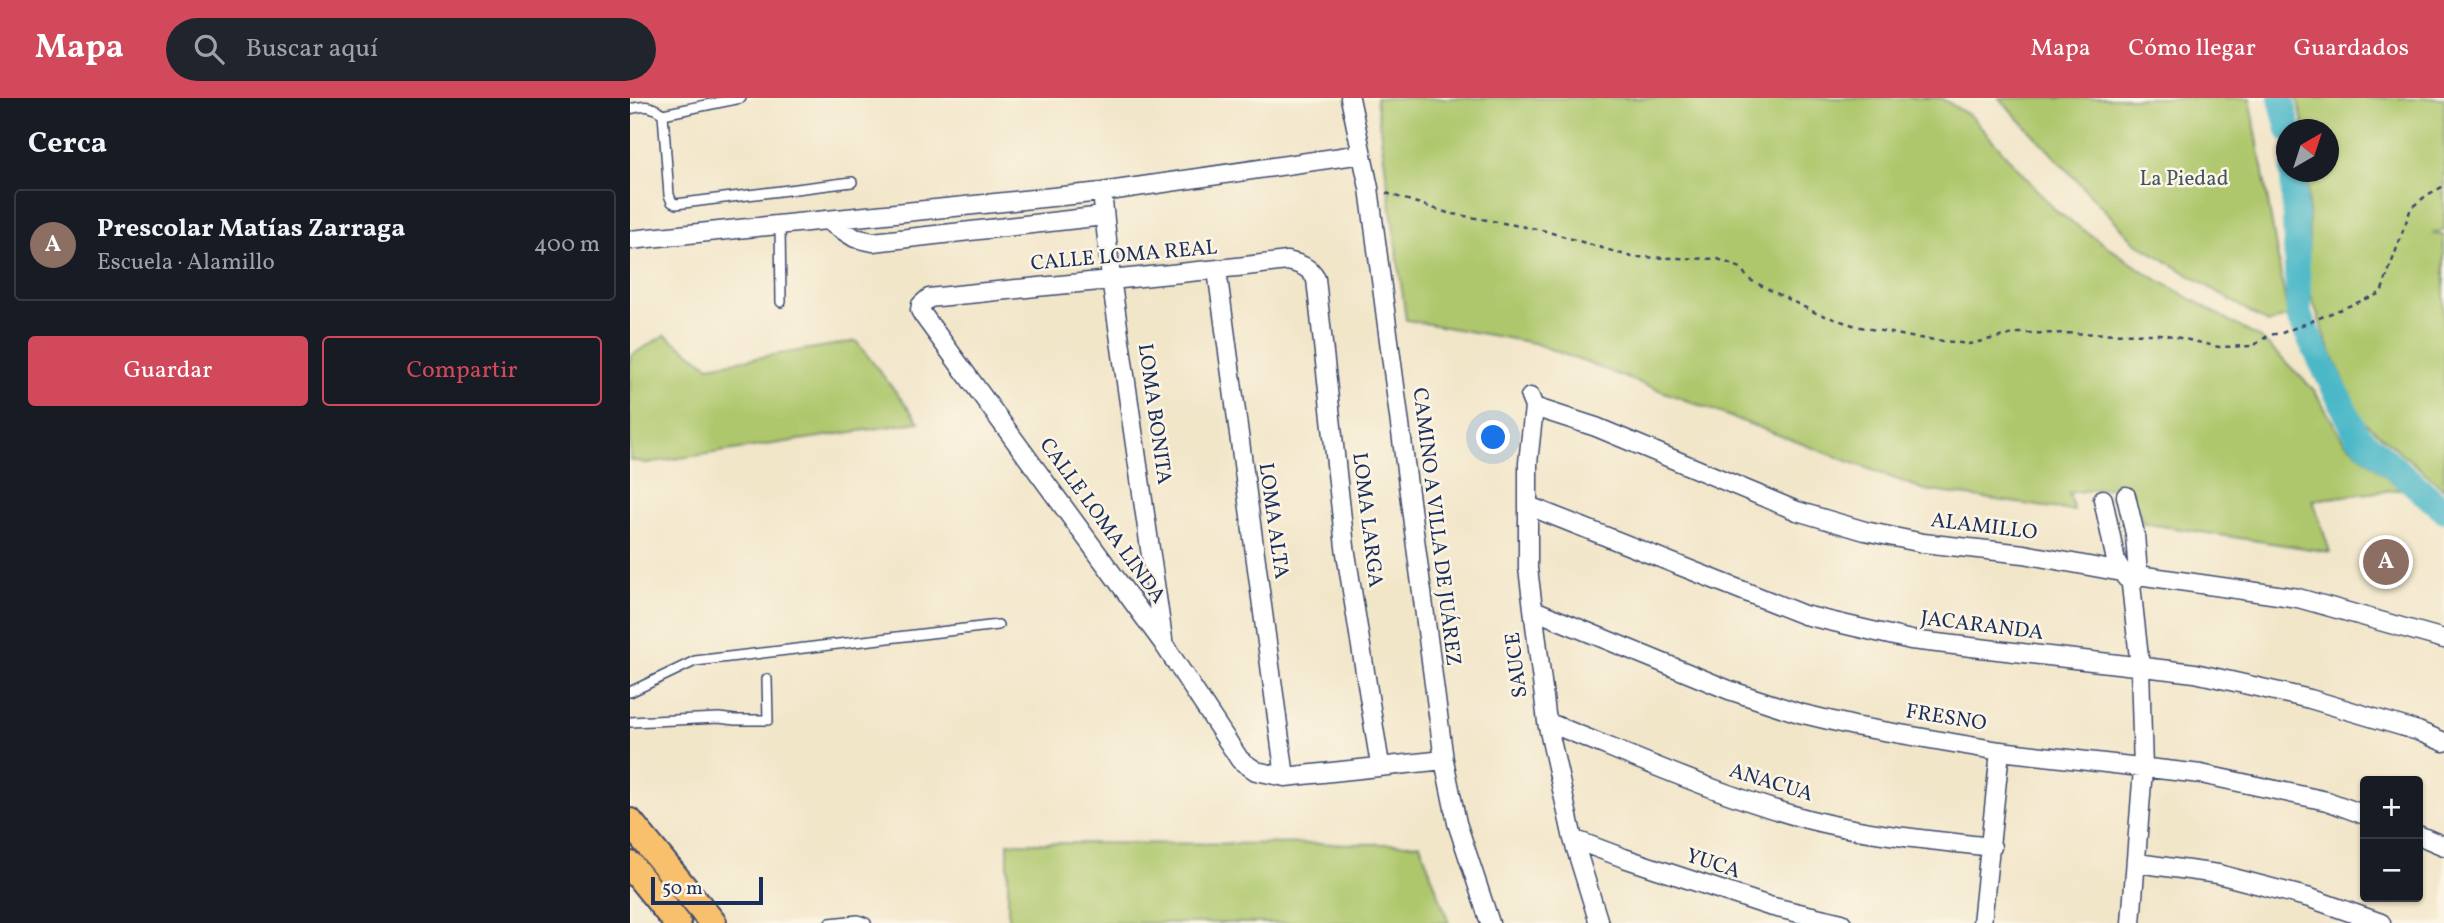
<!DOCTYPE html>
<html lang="es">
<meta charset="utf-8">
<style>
:root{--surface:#171b24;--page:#20242c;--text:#f1f3f6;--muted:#9ea1a6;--line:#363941;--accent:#d1495b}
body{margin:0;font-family:Vollkorn,serif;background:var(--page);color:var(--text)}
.controls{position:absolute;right:21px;bottom:21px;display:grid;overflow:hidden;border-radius:7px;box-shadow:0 2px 5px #0004}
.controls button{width:63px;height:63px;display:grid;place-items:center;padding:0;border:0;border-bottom:2px solid var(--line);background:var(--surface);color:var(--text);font:35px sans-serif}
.compass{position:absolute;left:1646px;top:21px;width:63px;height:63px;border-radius:50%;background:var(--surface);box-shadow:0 2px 5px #0004;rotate:39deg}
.scale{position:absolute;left:21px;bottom:18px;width:112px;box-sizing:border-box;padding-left:7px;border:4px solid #1b2f5e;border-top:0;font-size:19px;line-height:24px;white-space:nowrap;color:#1b2f5e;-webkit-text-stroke:5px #fcf5e5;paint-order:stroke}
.you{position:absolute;left:864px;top:340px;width:24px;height:24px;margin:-18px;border:5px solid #fff;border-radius:50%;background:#1a73e8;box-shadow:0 0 0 10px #1a73e833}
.badge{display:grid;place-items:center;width:46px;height:46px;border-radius:50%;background:var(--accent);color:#fff;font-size:23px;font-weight:700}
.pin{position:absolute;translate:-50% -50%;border:4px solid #fff;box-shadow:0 2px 7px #0006}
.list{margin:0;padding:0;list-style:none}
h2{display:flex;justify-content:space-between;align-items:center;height:91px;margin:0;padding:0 28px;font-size:30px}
h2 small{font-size:23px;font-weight:400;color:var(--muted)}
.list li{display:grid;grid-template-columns:46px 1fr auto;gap:21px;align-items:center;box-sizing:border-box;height:112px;margin:0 14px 14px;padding:0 14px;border:2px solid var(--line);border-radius:7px}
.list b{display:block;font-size:26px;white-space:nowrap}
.list p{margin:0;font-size:23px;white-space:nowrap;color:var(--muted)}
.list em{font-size:23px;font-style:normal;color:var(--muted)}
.actions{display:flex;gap:14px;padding:21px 28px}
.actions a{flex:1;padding:16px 0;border:2px solid var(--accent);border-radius:7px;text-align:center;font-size:24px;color:var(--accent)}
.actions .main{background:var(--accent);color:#fff}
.icon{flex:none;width:38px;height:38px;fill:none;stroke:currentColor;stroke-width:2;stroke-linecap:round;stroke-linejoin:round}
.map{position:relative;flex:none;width:1814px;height:825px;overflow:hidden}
header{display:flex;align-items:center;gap:42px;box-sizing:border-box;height:98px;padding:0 35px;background:var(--accent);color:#fff}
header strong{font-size:33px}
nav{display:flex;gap:38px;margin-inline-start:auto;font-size:24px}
.search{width:490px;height:63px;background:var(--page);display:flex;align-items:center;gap:18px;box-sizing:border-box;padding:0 24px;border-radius:38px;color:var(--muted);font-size:26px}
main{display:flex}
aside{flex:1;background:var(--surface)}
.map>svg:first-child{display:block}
</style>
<header>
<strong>Mapa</strong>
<div class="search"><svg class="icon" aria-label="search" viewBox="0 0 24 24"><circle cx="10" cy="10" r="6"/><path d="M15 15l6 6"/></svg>Buscar aquí</div>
<nav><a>Mapa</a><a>Cómo llegar</a><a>Guardados</a></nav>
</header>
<main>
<aside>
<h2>Cerca<small></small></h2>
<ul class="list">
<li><span class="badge" style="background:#8d6e63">A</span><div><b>Prescolar Matías Zarraga</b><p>Escuela · Alamillo</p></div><em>400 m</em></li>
</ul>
<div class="actions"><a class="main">Guardar</a><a>Compartir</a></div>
</aside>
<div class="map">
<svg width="1814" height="825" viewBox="0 0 1814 825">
<rect width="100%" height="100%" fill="#fcf5e5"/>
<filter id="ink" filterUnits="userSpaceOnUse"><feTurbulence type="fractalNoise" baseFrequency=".0143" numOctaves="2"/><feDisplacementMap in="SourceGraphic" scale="14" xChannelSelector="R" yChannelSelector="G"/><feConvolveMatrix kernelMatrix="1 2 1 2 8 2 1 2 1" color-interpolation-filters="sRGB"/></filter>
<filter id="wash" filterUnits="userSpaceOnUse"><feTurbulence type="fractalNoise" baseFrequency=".00686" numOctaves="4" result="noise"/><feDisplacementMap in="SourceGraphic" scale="28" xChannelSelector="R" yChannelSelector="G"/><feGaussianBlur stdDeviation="1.57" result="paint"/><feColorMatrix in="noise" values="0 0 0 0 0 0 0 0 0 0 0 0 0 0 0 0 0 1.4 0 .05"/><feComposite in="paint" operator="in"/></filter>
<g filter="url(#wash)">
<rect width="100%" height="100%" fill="#f2e6c9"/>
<path fill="#aec76c" stroke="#647b65" stroke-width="2" d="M746,0H1311L1342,19L1426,113L1516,175L1633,242L1684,292L1714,343L1771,391L1683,402L1700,454L1513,425L1497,387L1439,395L1444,413L1295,392L904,245L776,222Z
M1369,0H1620L1658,218L1638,225L1505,144Z
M1667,0H1814V133L1802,135L1814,138V391L1732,322L1698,247L1677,186L1679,139L1677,74H1699V32L1675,31Z
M35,237L79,268L226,243L289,324L17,365L0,362V258Z
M378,745L790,746L819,825H378Z"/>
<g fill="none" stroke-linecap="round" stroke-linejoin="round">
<path stroke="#4cb8c8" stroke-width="26" d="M1651,0L1659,32
M1663,74L1669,218L1727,337L1814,412"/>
</g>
</g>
<g filter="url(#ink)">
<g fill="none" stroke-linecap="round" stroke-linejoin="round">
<defs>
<path id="lane" d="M0,11C15,7 21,7 33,16L39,97L42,104L46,106L222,84
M33,16L111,0
M150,127L151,204
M0,594L65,563L368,527
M0,624L89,620L105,622H138L137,581
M200,825L228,822L236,825"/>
<path id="street" d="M720,0L739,90L814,662L827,725L860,825
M472,94L481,180L533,541
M198,123L225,140L243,144L474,118
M0,142L472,94L732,56
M587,172L655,679
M900,299L904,309L898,365V470L917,624L943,741L969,825
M904,309L966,329L1167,413L1235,433L1293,445L1394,456L1508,477L1668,500L1814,541
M1496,398L1505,436L1508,477L1501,487L1510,569L1513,671L1501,825
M1473,401L1486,463L1496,480
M899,408L1174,517L1281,542L1565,575L1680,601L1788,633L1814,644
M904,512L1099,592L1169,615L1224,628L1370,653L1571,676L1697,703L1735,717
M917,624C1003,658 1088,697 1177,721C1238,737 1300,742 1362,749
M750,667L715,449L686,181C679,169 671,166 657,163C538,178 418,187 299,200L291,207L290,212L293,217L533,545L610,662L626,673L655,679L814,662
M1788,737L1814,748
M943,741L994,760L1139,808L1212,825
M1507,765L1588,776L1680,800L1751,825
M1352,825L1370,653"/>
<path id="primary" d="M0,724L83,825
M0,767L47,825"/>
</defs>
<use href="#lane" stroke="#3b4a6e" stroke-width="12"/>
<use href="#street" stroke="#3b4a6e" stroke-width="21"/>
<use href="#primary" stroke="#3b4a6e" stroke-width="30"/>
<path stroke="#3b4a6e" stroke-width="2.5" stroke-dasharray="5 5" stroke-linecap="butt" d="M756,95L818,115L912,132L1002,159L1088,161L1111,170L1118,181L1186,215L1226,228L1281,239L1339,246L1388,235L1533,236L1589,249L1623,248L1639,237L1652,235L1751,195L1781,110L1797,97L1814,88"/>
<use href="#lane" stroke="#fff" stroke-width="9"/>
<use href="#street" stroke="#fff" stroke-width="18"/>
<use href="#primary" stroke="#f8bf6c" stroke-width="26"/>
</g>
</g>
<g text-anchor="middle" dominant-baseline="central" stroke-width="5" stroke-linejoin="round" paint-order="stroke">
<g font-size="21" fill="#405562" stroke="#fcf5e5">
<text x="1554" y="81">La Piedad</text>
</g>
<g font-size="21" fill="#1b2f5e" stroke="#fcf5e5">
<text transform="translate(494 158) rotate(-5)">CALLE LOMA REAL</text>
<text transform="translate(524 316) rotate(82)">LOMA BONITA</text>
<text transform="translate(737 422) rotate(83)">LOMA LARGA</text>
<text transform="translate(472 423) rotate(54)">CALLE LOMA LINDA</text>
<text transform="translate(643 423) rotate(82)">LOMA ALTA</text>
<text transform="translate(806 429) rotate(83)">CAMINO A VILLA DE JUÁREZ</text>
<text transform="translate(1354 429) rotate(7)">ALAMILLO</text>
<text transform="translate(1352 528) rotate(7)">JACARANDA</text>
<text transform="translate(887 567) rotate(-97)">SAUCE</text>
<text transform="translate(1316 620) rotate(9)">FRESNO</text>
<text transform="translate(1141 685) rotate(17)">ANACUA</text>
<text transform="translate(1083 766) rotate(18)">YUCA</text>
</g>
</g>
</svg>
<div class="controls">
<button>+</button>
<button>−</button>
</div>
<svg class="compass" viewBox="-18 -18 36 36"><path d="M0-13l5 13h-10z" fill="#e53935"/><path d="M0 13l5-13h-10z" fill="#9ea1a6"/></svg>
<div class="scale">50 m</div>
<div class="you"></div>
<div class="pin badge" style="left:1756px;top:464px;background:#8d6e63">A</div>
</div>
</main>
